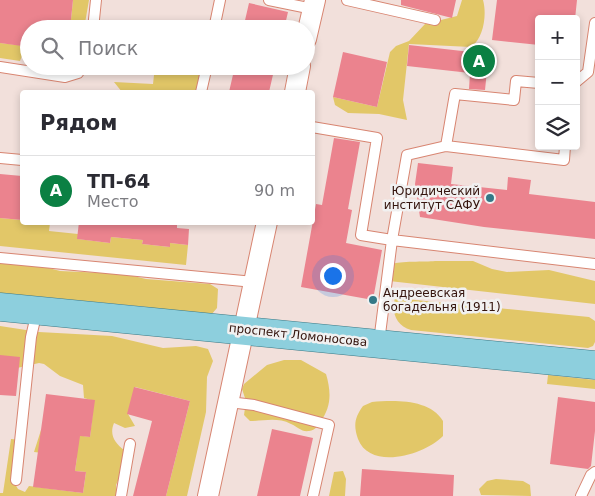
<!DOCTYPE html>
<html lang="ru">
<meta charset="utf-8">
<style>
:root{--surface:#fff;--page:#f2f2f3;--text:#2b2b33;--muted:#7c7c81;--line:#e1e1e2;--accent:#0b8043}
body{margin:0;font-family:"DejaVu Sans",sans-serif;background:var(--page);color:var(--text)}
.controls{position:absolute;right:15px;top:15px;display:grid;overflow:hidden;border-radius:5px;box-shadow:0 2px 8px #0003}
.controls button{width:45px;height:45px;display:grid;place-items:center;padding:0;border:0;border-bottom:1px solid var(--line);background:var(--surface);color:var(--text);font:25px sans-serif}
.you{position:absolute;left:332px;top:275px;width:18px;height:18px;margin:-12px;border:4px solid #fff;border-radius:50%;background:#1a73e8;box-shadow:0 0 0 8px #1a73e833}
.badge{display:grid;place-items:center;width:32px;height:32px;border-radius:50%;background:var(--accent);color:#fff;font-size:16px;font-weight:700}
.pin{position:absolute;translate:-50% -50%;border:2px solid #fff;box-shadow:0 1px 5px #0006}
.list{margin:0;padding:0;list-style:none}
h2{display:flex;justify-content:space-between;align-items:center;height:65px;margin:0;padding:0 20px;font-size:21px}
h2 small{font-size:16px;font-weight:400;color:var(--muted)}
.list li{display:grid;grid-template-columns:32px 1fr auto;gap:15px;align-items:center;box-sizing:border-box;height:70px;padding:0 20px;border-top:1px solid var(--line)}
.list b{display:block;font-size:19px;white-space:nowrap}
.list p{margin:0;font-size:16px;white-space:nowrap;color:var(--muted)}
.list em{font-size:16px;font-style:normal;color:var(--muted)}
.icon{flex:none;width:28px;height:28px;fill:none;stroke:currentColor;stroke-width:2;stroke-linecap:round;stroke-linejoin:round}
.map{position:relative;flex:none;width:595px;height:496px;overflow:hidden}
.search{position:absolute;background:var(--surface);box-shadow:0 2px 8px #0003;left:20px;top:20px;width:295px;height:55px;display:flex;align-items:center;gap:12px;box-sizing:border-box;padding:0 18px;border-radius:28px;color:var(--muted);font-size:19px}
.panel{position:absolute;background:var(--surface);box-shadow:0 2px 8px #0003;left:20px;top:90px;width:295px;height:135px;border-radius:5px}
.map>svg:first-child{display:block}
</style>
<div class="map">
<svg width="595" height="496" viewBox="0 0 595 496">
<rect width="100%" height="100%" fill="#f2e0db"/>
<path fill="#e2c768" d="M73,0H89L84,29H70Z
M462,0H483C487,14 484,38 471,47L409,44L403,100L407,120L379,114L348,113L335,105L333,97L377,107L390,52L396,46L409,41L425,24L457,16Z
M0,43L26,46L20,61L0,58Z
M155,66H202L196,92H122L114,82L153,84Z
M0,218L22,220V222L50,223L49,231L78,234V239L110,243L111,237L143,240L142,244L170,247V243L188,245L186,265L0,246Z
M435,261H473L492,269L507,272L549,270L595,281V304L389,281L393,264C398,261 426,262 435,261Z
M0,263L45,267L60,271L125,274L146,279L210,284L218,289L217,308L211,315L168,312L147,307L0,293Z
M395,298L589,317L595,321V342L593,346L588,348L411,330C396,326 391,312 395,298Z
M0,326L39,332L112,336L163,348L196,346L208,349L213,361L207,377L206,412L187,496H166L190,401L135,387L128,414L135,426L125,428L114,423C109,435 115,443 124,450L122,472L116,485L117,496H0V493H3L11,439L21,440L15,484L18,489L25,492L29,486L83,493L86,472L75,471L77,457L34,452L41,430L90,437L94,401L84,398L83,385L60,376L44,364L39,363L17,368L0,381Z
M284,360H301L326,374C331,391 332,407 320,422C317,426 316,430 309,431C301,432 298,427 291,424C277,417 265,421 250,421L244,415L246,401L242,389L244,384L267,365Z
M548,375L595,380V389L547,384Z
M372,402C395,400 430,399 443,421V436C425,455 370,471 358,439C353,425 355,417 363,406Z
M343,471L346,479L345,496H329L334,472Z
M496,479L523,481L530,485L531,496L481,495L479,489L487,481Z"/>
<path fill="#eb838e" d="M0,0H73L70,29H29V47L0,43Z
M401,0H456L452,18L401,5Z
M497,0H577L575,19H539V45L492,40Z
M249,3L288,12L284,29H243Z
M409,45L471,52V49L489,51L485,90L469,89L470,73L407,66Z
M343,52L387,62L377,107L333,97Z
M235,66H275L269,92H229Z
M334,138L360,142L348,209L352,210L346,243L382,250L373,300L301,287L316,204L322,205Z
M418,163L453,167L451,184L507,190L508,177L531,180L529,194L595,202V239L484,227L420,217L415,184Z
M0,174L22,176V220L0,218Z
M79,222H177V228L189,229L188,245L170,243V247L142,244L143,240L111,237L110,243L77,239Z
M0,355L20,357L16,396L0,395Z
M134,387L190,401L166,496H133L152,421L127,414Z
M46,394L95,400L90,437L80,436L75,471L86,472L83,493L33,487Z
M558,397L595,402V431L591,466L588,469L550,464Z
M272,429L313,438L300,496H257Z
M362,469L454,475L453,496H360Z"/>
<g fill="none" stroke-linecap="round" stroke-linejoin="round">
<defs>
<path id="lane" d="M269,0L313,9
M347,0L435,20
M93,29L96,0
M214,29L220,0
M0,67L65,77L78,73L83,66
M576,82L588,72L595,23
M201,92L207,66
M312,127L377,138L361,235L392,240L407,155L446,146L564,160L565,146
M446,146L455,94L514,100L516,81L539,83
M0,158L22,160
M0,258L254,282
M379,342L392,240L595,264
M229,402L254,405L329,425L313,496
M16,480L31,337L37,311
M121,496L130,444
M581,496L591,475L595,472"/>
<path id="street" d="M306,39L315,0
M295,92L300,66
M208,496L267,222"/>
<path id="primary" d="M0,307L595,365"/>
</defs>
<use href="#lane" stroke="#d88571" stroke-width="12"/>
<use href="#street" stroke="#d88571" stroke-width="22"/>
<use href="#primary" stroke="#3c7985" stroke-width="29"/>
<use href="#lane" stroke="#fff" stroke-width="10"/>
<use href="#street" stroke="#fff" stroke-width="20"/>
<use href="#primary" stroke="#8dcfdd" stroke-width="28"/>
</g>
<g fill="#347887" stroke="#f1f1f1" stroke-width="2">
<circle cx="490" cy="198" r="5"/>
<circle cx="373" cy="300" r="5"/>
</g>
<g text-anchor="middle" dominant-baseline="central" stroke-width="5" stroke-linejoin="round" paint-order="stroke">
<g font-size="12" fill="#34140d" stroke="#f1f1f1" text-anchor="end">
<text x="480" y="191">Юридический<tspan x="480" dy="14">институт САФУ</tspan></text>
<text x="383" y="293" text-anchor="start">Андреевская<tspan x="383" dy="14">богадельня (1911)</tspan></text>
</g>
<g font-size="12" fill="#34140d" stroke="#f1f1f1">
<text transform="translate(298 335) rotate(6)">проспект Ломоносова</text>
</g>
</g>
</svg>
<div class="controls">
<button>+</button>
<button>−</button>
<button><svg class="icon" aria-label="layers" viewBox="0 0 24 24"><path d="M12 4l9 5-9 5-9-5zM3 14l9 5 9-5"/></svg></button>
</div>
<div class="you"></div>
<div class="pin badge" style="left:479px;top:61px">A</div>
<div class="search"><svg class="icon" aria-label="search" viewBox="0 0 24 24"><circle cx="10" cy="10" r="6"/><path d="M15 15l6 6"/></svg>Поиск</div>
<section class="panel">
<h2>Рядом<small></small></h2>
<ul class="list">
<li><span class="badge">A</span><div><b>ТП-64</b><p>Место</p></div><em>90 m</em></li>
</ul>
</section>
</div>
